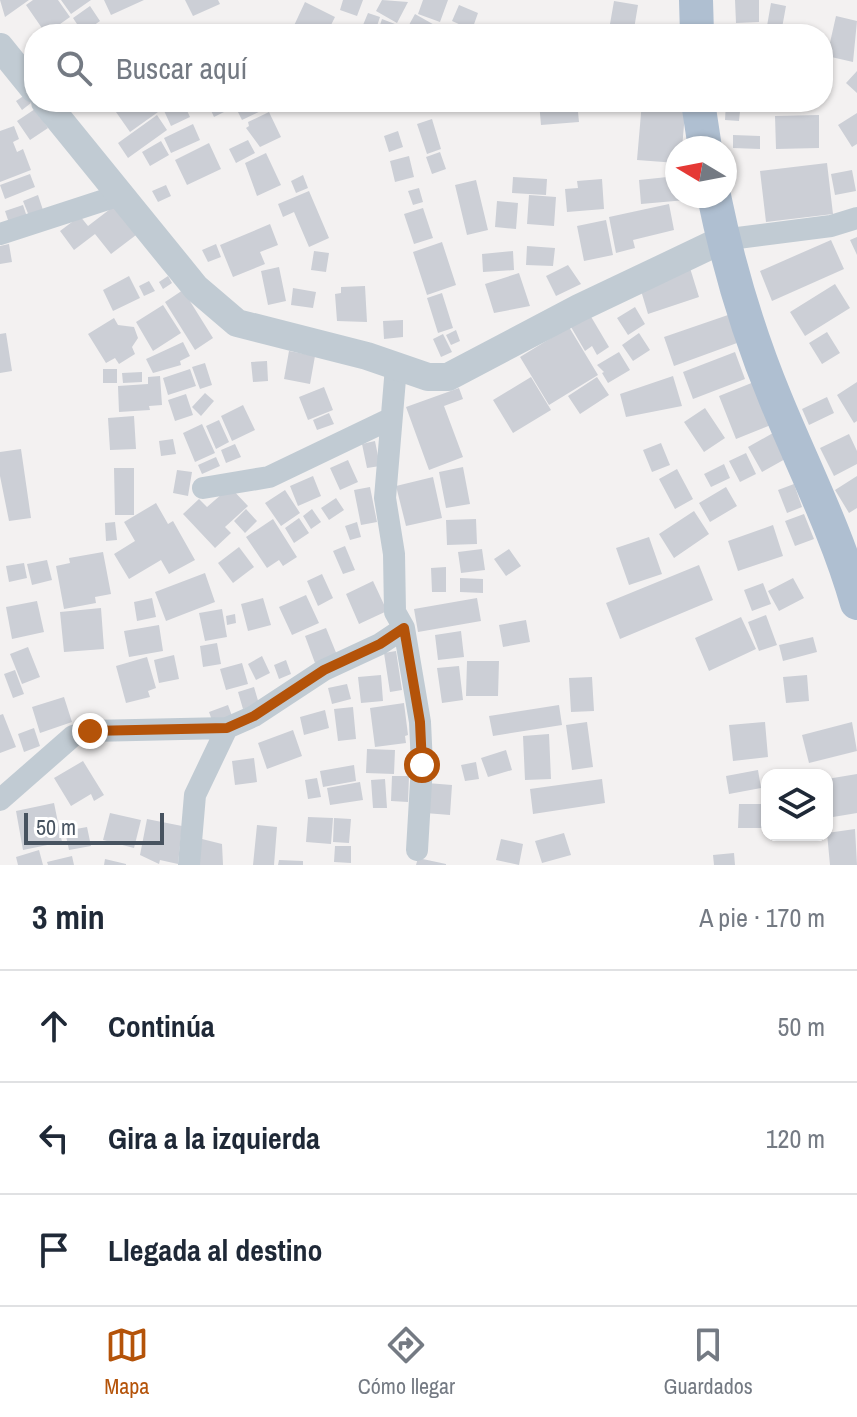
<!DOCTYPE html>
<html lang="es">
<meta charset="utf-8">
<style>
:root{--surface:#fff;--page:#f2f2f3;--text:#1f2937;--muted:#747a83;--line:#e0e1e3;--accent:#b45309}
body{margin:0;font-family:"Archivo Narrow",sans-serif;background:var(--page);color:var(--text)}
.controls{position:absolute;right:24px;bottom:24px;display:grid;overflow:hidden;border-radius:16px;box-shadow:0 2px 6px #0004}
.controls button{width:72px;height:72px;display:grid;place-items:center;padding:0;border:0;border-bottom:2px solid var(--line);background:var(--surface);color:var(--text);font:40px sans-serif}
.compass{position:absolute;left:665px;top:136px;width:72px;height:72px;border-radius:50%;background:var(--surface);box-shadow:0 2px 6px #0004;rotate:280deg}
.scale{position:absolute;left:24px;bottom:20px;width:140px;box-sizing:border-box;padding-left:8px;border:4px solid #475360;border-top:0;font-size:22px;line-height:28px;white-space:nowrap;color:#475360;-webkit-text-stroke:6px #fff;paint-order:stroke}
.stop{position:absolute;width:24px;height:24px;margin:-18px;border:6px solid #b45309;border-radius:50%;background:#fff}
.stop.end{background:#b45309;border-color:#fff;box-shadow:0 2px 8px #0008}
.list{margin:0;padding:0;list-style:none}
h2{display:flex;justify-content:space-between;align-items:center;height:104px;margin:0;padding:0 32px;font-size:34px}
h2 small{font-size:26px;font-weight:400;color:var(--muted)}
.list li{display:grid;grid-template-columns:52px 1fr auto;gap:24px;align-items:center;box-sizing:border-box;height:112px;padding:0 32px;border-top:2px solid var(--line)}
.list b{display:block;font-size:30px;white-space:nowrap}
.list em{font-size:26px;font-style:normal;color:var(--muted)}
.icon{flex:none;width:44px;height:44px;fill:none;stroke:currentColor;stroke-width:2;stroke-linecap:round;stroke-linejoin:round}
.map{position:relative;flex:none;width:857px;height:865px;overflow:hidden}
.search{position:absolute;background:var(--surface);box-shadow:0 2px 6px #0004;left:24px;right:24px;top:24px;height:88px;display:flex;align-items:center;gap:20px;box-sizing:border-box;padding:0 28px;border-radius:32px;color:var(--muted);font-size:30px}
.sheet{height:440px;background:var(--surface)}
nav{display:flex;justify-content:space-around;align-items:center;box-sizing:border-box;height:112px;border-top:2px solid var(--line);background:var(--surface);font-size:22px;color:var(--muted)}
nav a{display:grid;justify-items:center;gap:4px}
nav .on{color:var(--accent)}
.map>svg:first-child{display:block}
</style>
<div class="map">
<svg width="857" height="865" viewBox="0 0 857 865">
<rect width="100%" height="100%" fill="#f3f1f1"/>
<path fill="#cccfd6" d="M0,0H29L5,17Z
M33,0H58L70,17L46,34L26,5Z
M61,0H91L71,14Z
M104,0H144L111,15Z
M185,0H218L220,4L193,16Z
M343,0H363L357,16L340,10Z
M382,0L408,2L397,23L376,11Z
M423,0H448L440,22L418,14Z
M735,0H759V22L736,23Z
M614,1L638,5L634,29L610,24Z
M305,2L335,17L328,31L291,32Z
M771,3L786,6L782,28L767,26Z
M459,5L478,13L472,30L452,21Z
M90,6L100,21L83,33L73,18Z
M368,13L380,17L376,29L363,25Z
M415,14L438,27L434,34H404Z
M836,16L857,21L853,62L827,56Z
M382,19L400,26L397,34H377Z
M102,24L108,34H88Z
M454,25L471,32L469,34H450Z
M857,71V93L846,83Z
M25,95L31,103L22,110L16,101Z
M100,102L103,106L96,111L91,103Z
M130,102H150L158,112L130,132L116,112Z
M160,102H183L190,117L171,126Z
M207,102H230L232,108L214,117Z
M248,102H267L269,107L242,120L236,108Z
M515,102H527L526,110L514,108Z
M539,102H577L579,122L541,125Z
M642,102H686L682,148H677V163L637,160Z
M726,102H741L739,121L725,120Z
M35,109L48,128L30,140L17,121Z
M269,112L281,137L260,147L246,128L249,126L248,122Z
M857,113V144L852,147L838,125Z
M157,115L167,130L128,158L118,143Z
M819,115V148L776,149L775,116Z
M432,119L441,149L427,154L417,124Z
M193,124L200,140L171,153L164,138Z
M14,126L19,139L13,142L17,152L23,149L31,170L0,182V131Z
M398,131L403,147L389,152L384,136Z
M733,135L760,136V149L733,148Z
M248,140L255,153L236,163L229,149Z
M161,141L169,155L150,166L142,152Z
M209,143L221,169L187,185L175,160Z
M440,152L446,169L432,174L426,157Z
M266,153L281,185L257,196L245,163Z
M409,156L414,177L395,182L390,161Z
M827,163L833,214L766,222L760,171Z
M852,170L856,191L835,195L831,174Z
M30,174L35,187L5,199L0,185Z
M303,175L308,188L296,193L291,181Z
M677,176V196H686V200L641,204L639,180Z
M513,177L547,179L546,195L512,193Z
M602,179L604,209L567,212L565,189L578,188L577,181Z
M476,180L488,230L467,235L455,185Z
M166,185L171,196L158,202L152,191Z
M419,188L423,202L413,205L408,191Z
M309,191L329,238L309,247L294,212L283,217L278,204Z
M38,195L43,210L29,216L23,201Z
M529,195L556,197L554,226L527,224Z
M497,201L518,203L516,229L495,227Z
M118,203L140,232L111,254L95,234L74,250L60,231L80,216L88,226Z
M669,204L674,230L633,240L635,248L616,253L609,217Z
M23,205L27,217L9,223L5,211Z
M423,208L433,238L414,244L404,214Z
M606,220L613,255L584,261L577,226Z
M270,224L278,245L260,252L265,264L233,277L220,245Z
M857,237V255L850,240Z
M831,240L844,269L772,301L760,271Z
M442,242L456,285L427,295L413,252Z
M9,244L12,262L0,264V246Z
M216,244L221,257L208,262L202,250Z
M527,246L555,248L553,266L526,265Z
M314,251L329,253L326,272L311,270Z
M513,251L514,270L483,272L482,254Z
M568,265L581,284L556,296L546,276Z
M279,267L286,301L268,305L261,271Z
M690,268L699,297L648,314L639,284Z
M519,273L530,306L494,313L485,284Z
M129,276L140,298L113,311L103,290Z
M168,276L172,283L163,289L159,282Z
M149,281L155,291L144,296L139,286Z
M835,284L850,308L805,336L790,312Z
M365,286L367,322L337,321L335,294L341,293V287Z
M293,288L316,292L313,308L291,305Z
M183,290L213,338L195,350L165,302Z
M442,293L453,328L438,333L427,298Z
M163,305L181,333L153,351L136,322Z
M635,307L645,324L628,335L617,318Z
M590,315L609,347L597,355L592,346L585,351L571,327Z
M728,315L737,343L674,366L664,337Z
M114,318L118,325L134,327L138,338L132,347L135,354L119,364L115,358L106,363L88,334Z
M403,320V337L384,339L383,321Z
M569,327L598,375L549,405L520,357Z
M456,330L460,341L451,345L446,335Z
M827,332L840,353L822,364L809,343Z
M6,333L12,371L0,373V334Z
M639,333L650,350L633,361L622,345Z
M443,334L452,352L441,357L433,339Z
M183,342L190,356L180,361L181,365L153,373L146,359Z
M289,351L315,356L310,384L284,379Z
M619,352L630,370L608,383L602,373L604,372L597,365Z
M735,352L745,379L693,399L683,372Z
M267,361L268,381L253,382L251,362Z
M205,363L212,385L200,389L192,367Z
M103,369H117V383H103Z
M190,369L196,386L168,395L163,378Z
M142,372V382L123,383L122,373Z
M160,376L162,405L149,406L150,410L119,412L118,386L148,384V377Z
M673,376L682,406L626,417L620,394Z
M531,377L551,410L513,433L493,400Z
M597,377L609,395L580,414L568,396Z
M754,382L771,425L736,439L719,396Z
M857,382V421L854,423L837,395Z
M324,387L333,410L308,420L299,397Z
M459,388L463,399L444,406L463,457L429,470L406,407Z
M205,393L214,401L201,416L192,407Z
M186,394L193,415L175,421L168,400Z
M827,397L834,413L809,425L802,409Z
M243,405L255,430L232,441L221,416Z
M705,408L725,438L704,452L684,422Z
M329,413L334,424L317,430L313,420Z
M134,416L136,449L110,450L108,418Z
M219,420L229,442L216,449L206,426Z
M202,424L215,453L195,462L183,433Z
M773,433L787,458L762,472L748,447Z
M849,434L857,451V464L834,476L820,448Z
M173,439L176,454L161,456L159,441Z
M375,441L380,466L367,468L362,444Z
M661,443L670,465L652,472L643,450Z
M235,444L241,457L226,463L221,450Z
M21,449L31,518L9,521L0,476V452Z
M746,453L756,474L740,482L729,461Z
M216,457L220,466L202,474L198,465Z
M348,460L358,482L340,490L330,468Z
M724,464L730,478L711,487L704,474Z
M463,467L470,504L446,508L439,472Z
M114,468H134V515H115Z
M677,469L693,499L675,509L659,479Z
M177,470L192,472L188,496L173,493Z
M313,476L321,496L298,506L290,486Z
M857,476V508L849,513L835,490Z
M433,477L442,518L406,526L396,486Z
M794,484L802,507L787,513L778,490Z
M230,487L248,506L225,527L231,533L215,548L183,514L199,499L207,507Z
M370,487L377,522L361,525L354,490Z
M726,487L737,506L710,522L699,503Z
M285,490L300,513L281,526L265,503Z
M336,498L344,510L329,520L321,508Z
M156,503L168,524L173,521L195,560L169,574L161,560L129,579L114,554L135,541L124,522Z
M246,509L257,521L245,533L234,521Z
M312,509L321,522L311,529L303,516Z
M694,511L709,534L674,558L659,534Z
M804,514L814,539L795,546L785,521Z
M299,518L309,533L294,543L285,528Z
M273,519L297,557L283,566L279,560L267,568L246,537Z
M476,519L477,544L447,545L446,520Z
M115,522L117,540L106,541L105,523Z
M357,522L361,537L350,540L345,526Z
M773,525L783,556L738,571L728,541Z
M649,537L662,574L629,585L616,548Z
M345,546L355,570L343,574L333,551Z
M239,547L254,567L233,583L218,563Z
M482,549L485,570L461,573L458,552Z
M509,549L521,566L506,576L494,559Z
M103,552L111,594L95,597L96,603L64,609L56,566L70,563L69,558Z
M47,560L52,580L32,585L27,564Z
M24,563L27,578L9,582L6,566Z
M699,565L713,600L620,639L606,603Z
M446,567V592H432L431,568Z
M205,573L215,602L166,621L155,592Z
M322,574L333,598L318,606L307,581Z
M460,578L483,579V593L460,592Z
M793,578L804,598L779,611L768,591Z
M373,581L387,611L359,624L346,594Z
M763,583L771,604L752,611L744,590Z
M306,595L319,623L292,635L279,607Z
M152,598L156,617L137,621L134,602Z
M263,598L271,625L248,631L241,604Z
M477,598L481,621L418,632L414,609Z
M37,601L44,632L12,639L6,607Z
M101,608L104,649L64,652L60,612Z
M222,609L227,637L205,641L199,613Z
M235,614L236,623L227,625L226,616Z
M766,615L777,645L759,651L748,622Z
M741,617L756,649L709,671L695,638Z
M526,620L530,642L503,647L499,625Z
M159,625L163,651L129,657L124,631Z
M326,628L337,655L315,663L305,636Z
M461,631L464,657L438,660L435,635Z
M813,637L817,652L783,661L779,645Z
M217,643L221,664L203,667L200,646Z
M28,647L40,677L22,684L10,654Z
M396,651L402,690L390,692L384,653Z
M174,655L179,679L159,683L154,660Z
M262,656L270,673L256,680L248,664Z
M147,657L156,688L148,691L150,697L126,703L116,666Z
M286,660L291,674L279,679L274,665Z
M467,661H499L498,696H466Z
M242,663L248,684L226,690L220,669Z
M459,666L463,700L442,703L437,668Z
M15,670L24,694L13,698L4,674Z
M381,675L383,701L361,703L358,677Z
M807,675L809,701L786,703L783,677Z
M592,677L594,711L571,712L569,678Z
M347,684L351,699L332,704L328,688Z
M254,687L259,704L243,709L238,692Z
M64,697L72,722L40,733L32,707Z
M404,703L408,735L405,736L406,743L375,747L370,708Z
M228,705L232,716L213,723L209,712Z
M559,705L562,725L493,736L489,716Z
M353,707L356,739L338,741L334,709Z
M325,710L329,728L304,735L300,717Z
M3,714L16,747L0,753V715Z
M587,722L593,767L572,770L566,725Z
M765,722L768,757L733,761L729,725Z
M852,722L857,751L809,763L802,735Z
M34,728L40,746L24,752L18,734Z
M293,730L302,756L267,769L258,743Z
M549,734L551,779L525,780L523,736Z
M367,749L395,750L394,774L366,773Z
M506,750L512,770L488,777L481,758Z
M254,758L257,782L235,785L232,761Z
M83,761L104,795L94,801L91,794L71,806L54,778Z
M476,762L479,779L465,781L461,765Z
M354,765L356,781L323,787L320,771Z
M758,770L761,788L729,794L726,776Z
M857,774V813L827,818V779Z
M392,776H409L408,802L391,801Z
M317,778L321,797L308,799L305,780Z
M385,779L387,808H373L371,780Z
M602,779L605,803L533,814L530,789Z
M360,782L363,800L330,805L327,788Z
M427,783L452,785L450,815L425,813Z
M54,803L62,842L23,850L16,811Z
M739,804H764L763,828H738Z
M110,813L141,820L134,848L103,840Z
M308,817L333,818L331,844L306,842Z
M334,818L351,819L349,843L333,842Z
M147,819L182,826L178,864L160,860L159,864L140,855Z
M257,825L277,827L274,865H253Z
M87,827L91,846L69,850L65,831Z
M855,829L857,865H830L827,833Z
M564,833L571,855L542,863L535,841Z
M202,839L222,844L223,865H196Z
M501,839L523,844L519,865L496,860Z
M335,846H351V863L334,862Z
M39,850L43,865H18L16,857Z
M734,853L735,865H714L713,855Z
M72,856L74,865H48L47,862Z
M418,858L446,864V865H416Z
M105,859L126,864V865H104Z
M279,860L303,861V865H278Z"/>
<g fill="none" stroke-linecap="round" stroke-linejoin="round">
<path stroke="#c1cbd3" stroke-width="22" d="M0,234L120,195
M722,240L831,226L857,218
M203,488L269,477L390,419
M404,628L420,722L422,765L417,850
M0,800L73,736L90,731L227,728L254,716L324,670L380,644L404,628L395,612L394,554L385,498L396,367
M189,865L195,795L227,728"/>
<path stroke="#c1cbd3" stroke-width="28" d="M0,47L34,89
M45,102L196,288L237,323L367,356L428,377H448L579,308L722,240"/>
<path stroke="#afbfd1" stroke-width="34" d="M696,0L697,34
M698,102L705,148
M714,196C728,264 749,335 776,400C804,468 837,533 857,603"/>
</g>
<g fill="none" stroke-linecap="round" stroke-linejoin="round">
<path stroke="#b45309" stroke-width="10" d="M90,731L227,728L254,716L324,670L380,644L404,628L420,722L422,765"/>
</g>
</svg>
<div class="controls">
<button><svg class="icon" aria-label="layers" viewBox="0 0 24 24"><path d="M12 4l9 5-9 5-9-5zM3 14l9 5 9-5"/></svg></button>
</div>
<svg class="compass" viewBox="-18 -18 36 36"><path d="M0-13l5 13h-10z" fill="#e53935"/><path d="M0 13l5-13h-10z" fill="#747a83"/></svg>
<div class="scale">50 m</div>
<div class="stop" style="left:422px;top:765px"></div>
<div class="stop end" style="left:90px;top:731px"></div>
<div class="search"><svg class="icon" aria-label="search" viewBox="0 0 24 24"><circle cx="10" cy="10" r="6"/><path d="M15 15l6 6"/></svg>Buscar aquí</div>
</div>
<section class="sheet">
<h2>3 min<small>A pie · 170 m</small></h2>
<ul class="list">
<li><svg class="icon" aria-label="ahead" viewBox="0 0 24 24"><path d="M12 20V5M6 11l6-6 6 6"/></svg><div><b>Continúa</b></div><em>50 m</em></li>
<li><svg class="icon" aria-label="left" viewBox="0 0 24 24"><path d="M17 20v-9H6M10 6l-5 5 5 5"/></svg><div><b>Gira a la izquierda</b></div><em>120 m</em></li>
<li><svg class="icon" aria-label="arrive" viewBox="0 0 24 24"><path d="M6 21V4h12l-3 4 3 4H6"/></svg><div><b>Llegada al destino</b></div></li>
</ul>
</section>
<nav>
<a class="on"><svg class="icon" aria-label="map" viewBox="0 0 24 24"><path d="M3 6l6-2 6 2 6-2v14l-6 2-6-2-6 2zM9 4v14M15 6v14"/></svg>Mapa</a>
<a><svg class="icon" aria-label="directions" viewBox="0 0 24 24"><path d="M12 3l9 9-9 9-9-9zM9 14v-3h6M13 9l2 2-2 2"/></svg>Cómo llegar</a>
<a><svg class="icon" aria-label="saved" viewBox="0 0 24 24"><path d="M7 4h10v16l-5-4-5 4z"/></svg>Guardados</a>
</nav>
